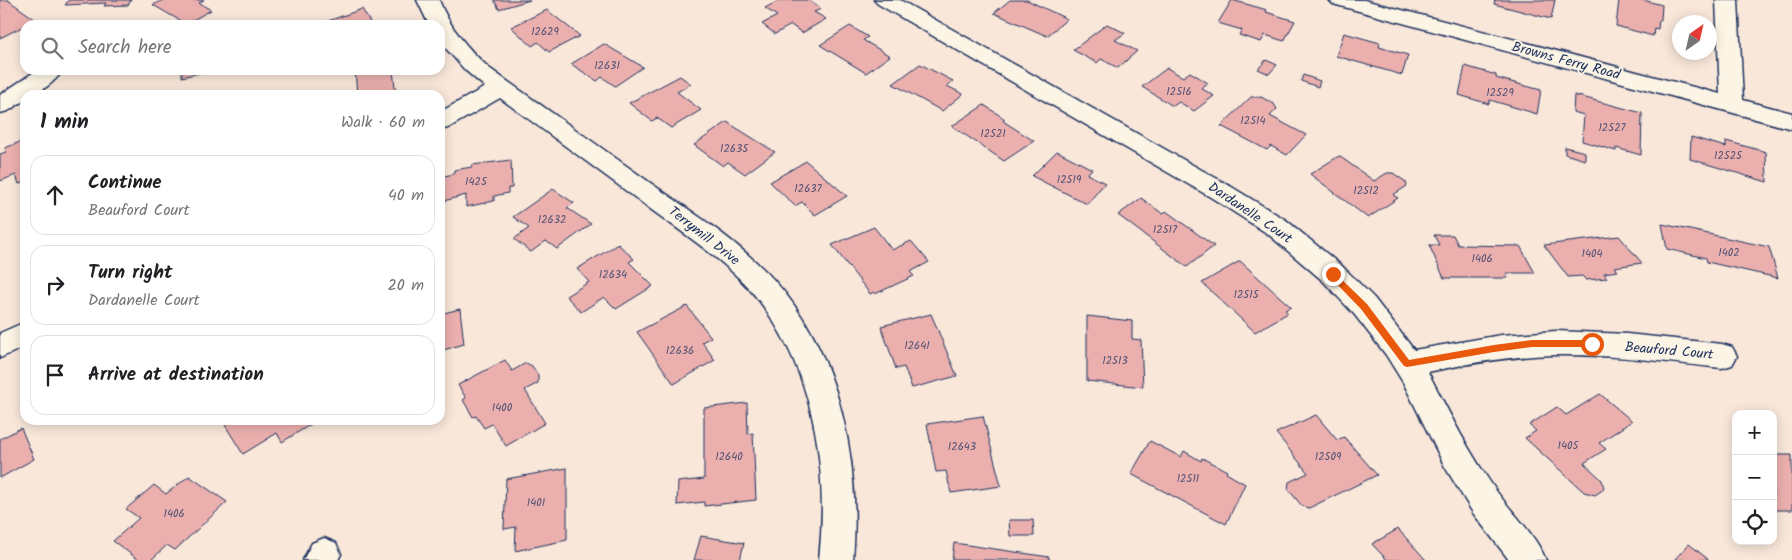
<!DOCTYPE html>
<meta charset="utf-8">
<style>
:root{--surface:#fff;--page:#f6f6f6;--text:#202124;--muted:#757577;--line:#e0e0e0}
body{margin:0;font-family:Kalam,sans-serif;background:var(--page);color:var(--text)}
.controls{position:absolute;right:15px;bottom:15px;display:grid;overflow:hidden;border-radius:10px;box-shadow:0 2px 12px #0003}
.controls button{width:45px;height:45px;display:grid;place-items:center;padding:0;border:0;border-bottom:1px solid var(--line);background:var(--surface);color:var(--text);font:25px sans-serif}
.compass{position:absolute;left:1672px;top:15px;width:45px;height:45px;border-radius:50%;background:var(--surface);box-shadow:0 2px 12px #0003;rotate:34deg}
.stop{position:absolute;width:15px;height:15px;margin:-11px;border:4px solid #ea580c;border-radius:50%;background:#fff}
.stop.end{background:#ea580c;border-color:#fff;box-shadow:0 1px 5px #0008}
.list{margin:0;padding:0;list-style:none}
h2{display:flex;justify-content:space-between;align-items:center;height:65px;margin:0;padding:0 20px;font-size:21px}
h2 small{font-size:16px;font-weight:400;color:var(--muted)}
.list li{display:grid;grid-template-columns:32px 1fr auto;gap:15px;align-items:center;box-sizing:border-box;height:80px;margin:0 10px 10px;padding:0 10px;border:1px solid var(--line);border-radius:15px}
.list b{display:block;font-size:19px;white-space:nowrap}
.list p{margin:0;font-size:16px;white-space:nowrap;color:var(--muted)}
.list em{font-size:16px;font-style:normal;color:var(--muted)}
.icon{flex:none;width:28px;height:28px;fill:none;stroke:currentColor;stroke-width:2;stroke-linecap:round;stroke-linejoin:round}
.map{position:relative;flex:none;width:1792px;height:560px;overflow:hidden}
.search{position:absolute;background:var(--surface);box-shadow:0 2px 12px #0003;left:20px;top:20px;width:425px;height:55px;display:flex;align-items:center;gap:12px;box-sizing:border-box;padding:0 18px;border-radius:15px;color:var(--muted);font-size:19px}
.panel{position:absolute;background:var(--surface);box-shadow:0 2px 12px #0003;left:20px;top:90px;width:425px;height:335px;border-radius:15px}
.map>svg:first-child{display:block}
</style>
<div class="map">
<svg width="1792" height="560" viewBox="0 0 1792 560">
<rect width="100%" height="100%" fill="#f9e7da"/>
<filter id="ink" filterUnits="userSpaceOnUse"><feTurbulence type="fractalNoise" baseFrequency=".02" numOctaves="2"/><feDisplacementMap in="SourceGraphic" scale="10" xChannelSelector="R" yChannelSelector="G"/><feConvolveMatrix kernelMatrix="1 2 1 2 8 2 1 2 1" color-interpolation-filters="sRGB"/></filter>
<g filter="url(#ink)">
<path fill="#ebb0ae" stroke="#1b2f5e" d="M0,0H8L36,20L0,38Z
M69,0H131L128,5L104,6L106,3L65,5Z
M163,0H204L199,3L211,10L186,24L153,5Z
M494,0H530L499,9Z
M780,0H808L821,9L814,12L826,19L802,33L791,25L775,34L762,24L777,16L765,8Z
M1010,0H1027L1067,19L1047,36L994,13Z
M1232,0L1267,10L1266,12L1295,21L1284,41L1265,35L1261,42L1239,35L1242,30L1218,23Z
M1495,0H1555L1551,19L1494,4Z
M1619,0H1643L1662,5L1661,20H1659L1658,29L1654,28L1653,36L1616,26Z
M362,9L371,24L317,25Z
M547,10L580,36L549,52L538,42L532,46L511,27Z
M1107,24L1125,33L1115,40L1137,51L1118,68L1101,59L1097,63L1073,50Z
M850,26L868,37L863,40L890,56L866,73L820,45Z
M1344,33L1380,43L1379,47L1408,55L1402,75L1336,56Z
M604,44L643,67L615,86L602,77L597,81L571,64Z
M1266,60L1277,65L1269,74L1258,69Z
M920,64L953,81L947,86L963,94L942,111L893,84Z
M1465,66L1496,75V78L1541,90L1537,114L1490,100L1489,104L1459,95Z
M1167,68L1183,77L1190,72L1208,83L1201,88L1214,96L1194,111L1179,102L1173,106L1142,87Z
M182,70H212L182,77Z
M355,70H387V72L393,71L396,95H357Z
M1303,75L1320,81L1318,87L1301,81Z
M680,76L691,84L677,92L701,110L671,128L657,118L652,121L629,103Z
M1574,95L1642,113L1641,155L1616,148V151L1582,141L1584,115L1573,112Z
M1251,97H1261L1274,104L1277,109L1270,116L1306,135L1287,155L1271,146L1267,150L1221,126Z
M984,105L1005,119L1003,121L1034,141L1004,161L952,126Z
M727,122L775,152L745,174L728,162L723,166L694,145Z
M1691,137L1726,147V141L1766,152L1767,182L1690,159Z
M25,140V182L19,184L16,175L0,181V154L6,152L5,148Z
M1565,147L1585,152V160L1565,154Z
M1057,151L1092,169L1087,174L1105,183L1087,204L1032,176Z
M1339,156L1374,181L1387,173H1393L1406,182L1407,186L1393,195L1398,198L1368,218L1310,174Z
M511,160L512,188H508V193L494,196V201L466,207V195L440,202V177L454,174V170L472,167V165Z
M806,161L847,196L815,215L802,202L795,206L770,182Z
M553,189L574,203L567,208L591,224L557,249L546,241L531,252L514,239L529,228L513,217Z
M1141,198L1163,214L1166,211L1214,246L1187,267L1118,215Z
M1662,224L1769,247L1778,278L1707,262L1706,258L1667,249Z
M874,227L892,250L911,241L929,262L910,272L914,276L875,294L874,292L870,294L832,245Z
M1434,235H1453L1458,245L1520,246L1535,273H1506L1508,278H1444L1429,245H1439Z
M1619,236L1642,263L1614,267L1618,271L1604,273L1607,278L1586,280L1582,276L1568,277L1544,245Z
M618,244L634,259L629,262L653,286L616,309L604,297L581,312L566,296L589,282L577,269Z
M1240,261L1291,307L1285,310L1288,313L1255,332L1202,283Z
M687,306L711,337L702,342L715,360L674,384L637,332Z
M460,309L464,344L440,351V314Z
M931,314L957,376L912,388L904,367L896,369L881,326Z
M1087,316L1132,321V339L1141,340L1143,387L1087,381Z
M505,360L512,371L526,363L532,366L538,375V383L525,390L545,423L506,446L492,424L484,428L476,416L473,417L463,400L466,398L458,385Z
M1600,394L1632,421L1599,443L1606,449L1584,463L1602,480L1604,489L1595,495L1584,492L1525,438L1536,431L1529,425L1557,407L1566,415Z
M747,403L748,434L753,433L756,500L704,506V502L677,505L678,482L704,479V408Z
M1316,415L1337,440L1344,437L1377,475L1309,508L1302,506L1288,489L1289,482L1308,473L1276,433Z
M983,416L1001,486L951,493L946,471L936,472L927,424Z
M234,420H318L282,442L277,433L243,454L225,425Z
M21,428L34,459L0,478V439Z
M1150,441L1181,457L1184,451L1201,461L1202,458L1227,471L1226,473L1245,484L1226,524L1131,474Z
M1773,455H1792V510H1775L1773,508Z
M567,468V540L515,551L516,527L504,529L506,479Z
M189,476L227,502L175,550L167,545L151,560H139L113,541L139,518L126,509L154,485L166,494Z
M1009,520H1033L1034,536H1010Z
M1398,529L1426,560H1387L1372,544Z
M701,536L744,543L740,560H694Z
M954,543L1049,557V560H952Z
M1689,544L1709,560H1674Z"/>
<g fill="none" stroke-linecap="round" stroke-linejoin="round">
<defs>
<path id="minor" d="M417,0H439C450,28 467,48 489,68C542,106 596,144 649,182C692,212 738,241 774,280C841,354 861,464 853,560H819C828,475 817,386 768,313C739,269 691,239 649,208C600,171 550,135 500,98L448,128L440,130V112L485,87L465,70L442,44L440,42V25H429Z
M874,0H900L1230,186L1286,220L1343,267L1374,298L1414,350L1501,335L1556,331L1627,334L1722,344L1732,347L1737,356L1732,365L1722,368C1667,362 1611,354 1555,355C1512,356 1470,363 1428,372C1449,413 1470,454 1497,492C1513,514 1535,534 1546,560H1509L1473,513L1445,467L1404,384L1386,355L1354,314L1323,281L1268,234L1212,198L878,4Z
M1329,0H1364L1720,94L1716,0H1738L1743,100L1792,113V129L1333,4Z
M37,70H63C55,82 39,95 25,95V100L8,111L0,113V95Z
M25,322V347L0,358V333Z
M324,538L336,543L341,554L338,560H303L312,543Z"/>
</defs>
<use href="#minor" stroke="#1b2f5e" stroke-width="3"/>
<use href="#minor" fill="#fcf5e5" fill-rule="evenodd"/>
</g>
</g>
<path fill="#ea580c" d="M1333,271L1367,304L1409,360L1494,345L1532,340H1592L1597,344L1592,347H1532L1494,352L1407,367L1404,366L1361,309L1330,277V272Z"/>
<g text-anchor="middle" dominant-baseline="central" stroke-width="4" stroke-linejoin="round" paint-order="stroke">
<g font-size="11" fill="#4f4f72">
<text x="545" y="32">12629</text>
<text x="607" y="66">12631</text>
<text x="1179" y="92">12516</text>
<text x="1500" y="93">12529</text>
<text x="1253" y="121">12514</text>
<text x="1612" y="128">12527</text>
<text x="993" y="134">12521</text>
<text x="734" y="149">12635</text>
<text x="1728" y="156">12525</text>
<text x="1069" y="180">12519</text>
<text x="476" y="182">1425</text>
<text x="808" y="189">12637</text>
<text x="1366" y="191">12512</text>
<text x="552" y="220">12632</text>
<text x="1165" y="230">12517</text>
<text x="1729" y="253">1402</text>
<text x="1592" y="254">1404</text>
<text x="1482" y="259">1406</text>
<text x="613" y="275">12634</text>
<text x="1246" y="295">12515</text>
<text x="917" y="346">12641</text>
<text x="680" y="351">12636</text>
<text x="1115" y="361">12513</text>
<text x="502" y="408">1400</text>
<text x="1568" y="446">1405</text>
<text x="962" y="447">12643</text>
<text x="729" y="457">12640</text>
<text x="1328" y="457">12509</text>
<text x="1188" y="479">12511</text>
<text x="536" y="503">1401</text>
<text x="174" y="514">1406</text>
</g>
<g font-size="14" fill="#1b2f5e" stroke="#fcf5e5">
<text transform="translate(1566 61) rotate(15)">Browns Ferry Road</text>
<text transform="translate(1250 213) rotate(34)">Dardanelle Court</text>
<text transform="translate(704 236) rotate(38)">Terrymill Drive</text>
<text transform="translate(1669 351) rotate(5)">Beauford Court</text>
</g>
</g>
</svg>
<div class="controls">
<button>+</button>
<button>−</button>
<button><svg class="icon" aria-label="locate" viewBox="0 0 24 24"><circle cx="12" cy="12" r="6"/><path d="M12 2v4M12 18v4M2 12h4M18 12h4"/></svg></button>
</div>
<svg class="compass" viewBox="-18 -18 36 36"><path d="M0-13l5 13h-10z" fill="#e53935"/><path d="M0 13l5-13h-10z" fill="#757577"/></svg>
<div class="stop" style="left:1592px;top:344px"></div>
<div class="stop end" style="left:1333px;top:274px"></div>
<div class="search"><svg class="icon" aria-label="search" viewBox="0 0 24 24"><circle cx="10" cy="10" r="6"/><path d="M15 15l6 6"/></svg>Search here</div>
<section class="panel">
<h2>1 min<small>Walk · 60 m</small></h2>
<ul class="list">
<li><svg class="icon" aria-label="ahead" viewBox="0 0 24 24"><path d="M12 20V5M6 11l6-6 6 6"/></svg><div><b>Continue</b><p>Beauford Court</p></div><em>40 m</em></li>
<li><svg class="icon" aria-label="right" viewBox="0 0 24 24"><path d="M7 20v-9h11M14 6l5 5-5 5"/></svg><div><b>Turn right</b><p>Dardanelle Court</p></div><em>20 m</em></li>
<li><svg class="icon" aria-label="arrive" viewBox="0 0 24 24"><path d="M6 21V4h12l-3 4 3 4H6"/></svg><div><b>Arrive at destination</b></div></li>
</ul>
</section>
</div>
